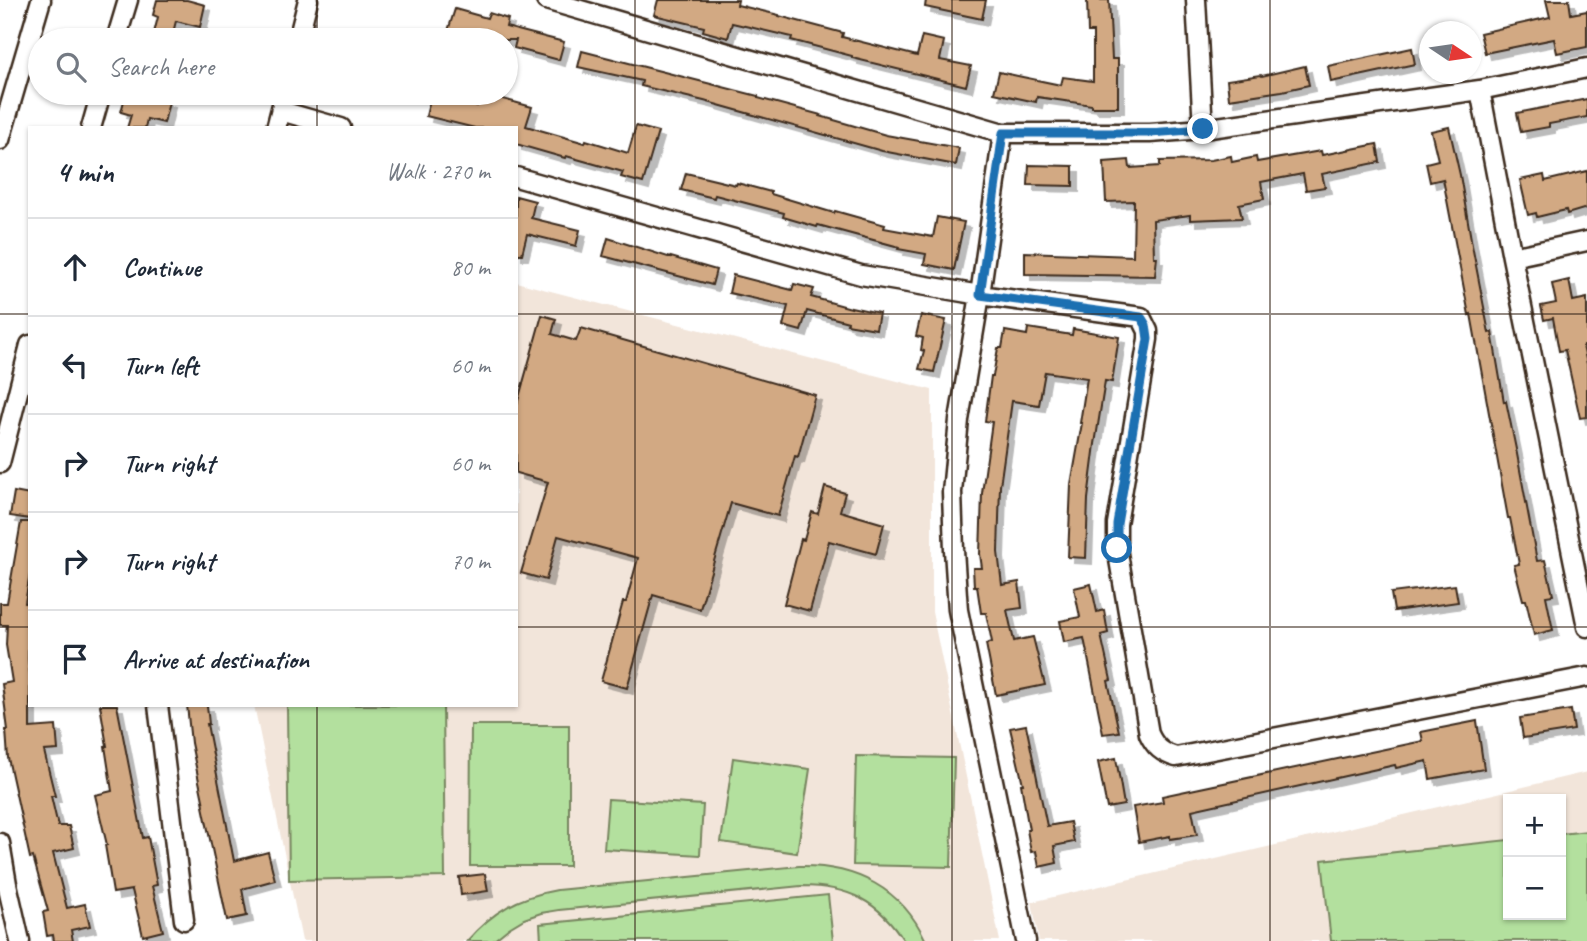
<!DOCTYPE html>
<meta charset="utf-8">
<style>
:root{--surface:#fff;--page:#f6f6f7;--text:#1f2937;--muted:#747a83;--line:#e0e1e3}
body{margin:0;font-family:Caveat,sans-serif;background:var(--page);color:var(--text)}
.controls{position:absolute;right:21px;bottom:21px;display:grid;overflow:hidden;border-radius:0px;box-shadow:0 2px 5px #0004}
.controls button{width:63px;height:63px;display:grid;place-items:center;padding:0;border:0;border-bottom:2px solid var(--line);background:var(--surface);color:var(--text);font:35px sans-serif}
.compass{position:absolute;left:1419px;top:21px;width:63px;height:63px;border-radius:50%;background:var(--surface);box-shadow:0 2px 5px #0004;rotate:103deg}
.stop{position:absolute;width:21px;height:21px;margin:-16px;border:5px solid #1f6fb2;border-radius:50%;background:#fff}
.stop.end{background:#1f6fb2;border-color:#fff;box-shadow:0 2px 7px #0008}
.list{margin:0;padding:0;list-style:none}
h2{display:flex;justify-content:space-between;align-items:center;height:91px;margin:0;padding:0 28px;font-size:30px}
h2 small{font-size:23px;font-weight:400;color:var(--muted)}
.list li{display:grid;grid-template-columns:46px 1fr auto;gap:21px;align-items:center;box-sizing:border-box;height:98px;padding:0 28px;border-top:2px solid var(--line)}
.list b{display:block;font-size:26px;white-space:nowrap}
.list em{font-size:23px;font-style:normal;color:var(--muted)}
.icon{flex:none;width:38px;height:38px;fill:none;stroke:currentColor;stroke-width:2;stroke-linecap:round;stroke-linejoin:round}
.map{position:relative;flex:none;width:1587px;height:941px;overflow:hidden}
.search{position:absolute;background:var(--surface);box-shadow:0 2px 5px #0004;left:28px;top:28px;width:490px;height:77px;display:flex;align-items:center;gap:18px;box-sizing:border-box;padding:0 24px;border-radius:38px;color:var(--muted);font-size:26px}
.panel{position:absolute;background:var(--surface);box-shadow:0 2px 5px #0004;left:28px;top:126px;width:490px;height:581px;border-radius:0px}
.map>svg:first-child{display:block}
</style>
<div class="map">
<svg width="1587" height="941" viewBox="0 0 1587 941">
<defs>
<filter id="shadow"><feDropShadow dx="6" dy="6" stdDeviation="0" flood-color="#0004"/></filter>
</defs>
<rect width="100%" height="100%" fill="#fff"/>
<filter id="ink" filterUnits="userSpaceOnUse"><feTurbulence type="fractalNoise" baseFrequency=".0143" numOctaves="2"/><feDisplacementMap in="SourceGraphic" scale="14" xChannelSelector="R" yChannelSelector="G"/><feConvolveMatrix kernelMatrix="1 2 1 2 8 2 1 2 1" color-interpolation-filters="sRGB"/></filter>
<g filter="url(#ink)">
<path fill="#f2e5da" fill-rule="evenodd" d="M516,282L932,390V612L1000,941H302L254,705H516Z
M1587,772V941H1039L1032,902ZM1508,799H1561V915H1508Z"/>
<path fill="#b3e09e" stroke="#77855e" stroke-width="2" d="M287,705H443L445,877L289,880Z
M471,725H569V866H470Z
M856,756L954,758L951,867L853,865Z
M733,758L810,769L797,853L721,842Z
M608,799L703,805L700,855L604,849Z
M1587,831V941H1331L1322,860L1508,840V915H1561V834Z
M799,866C855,865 902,888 926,941H904C879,901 848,886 801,886L559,910L541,913L524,919L509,928L493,941H467C493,911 518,897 557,890Z
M828,895L833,941H541L540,924Z"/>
<path fill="#d2a983" stroke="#3b2a1e" stroke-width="2" filter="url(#shadow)" d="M157,0H187L205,5L200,27L176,21L172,37L154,33L158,17L153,15Z
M658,0H738L737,5L779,15V16L843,33L842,37L917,56L922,36L944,41L940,60L971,66L966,86L852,58V56L791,40L792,37L732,23L728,38L703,31L704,27L654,15Z
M926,0H986L982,19L925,7Z
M1087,0H1109L1112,59H1118V107H1092V105L1037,97L1036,102L994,93L999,72L1061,85L1063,77L1093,81V32H1088Z
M1546,0H1569L1571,14L1587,11V47L1557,53L1554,39L1485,53L1480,33L1550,17Z
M455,9L487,18L489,13L508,19L506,27L564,42L559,60L514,48L516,40H445Z
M1412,48L1415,64L1331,82L1328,66Z
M582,51L758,96V98L821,115L820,116L886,135L959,148L956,165L882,151L704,101L641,86L642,81L578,67Z
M1305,66L1309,85L1282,91L1229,99L1227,80L1261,75L1262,76Z
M126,93H132L169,102L164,123L147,119L145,128H127L131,115L121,112Z
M481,93L532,107L526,126L585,143L586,140L628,153L636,126L658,132L643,183L621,177L623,172L566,156L565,158L516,144V128H475L426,116L431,95L477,106Z
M1587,99V117L1549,124V127L1521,132L1517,113Z
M1449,127L1460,175L1472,245L1489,333L1492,332L1504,402L1506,401L1517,454L1537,561L1545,560L1553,595L1546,596L1553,630L1534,635L1526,600H1523L1514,565L1519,564L1510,518H1508L1471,314L1469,315L1443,179L1430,182L1426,163L1438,160L1431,131Z
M1377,144L1380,162L1322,174L1325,187L1306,190L1303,174L1261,182L1264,199L1239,204L1242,218L1190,220V215L1153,220L1154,257H1157L1155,276L1025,274V252L1133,256L1134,201L1106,202L1104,162L1129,160L1130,168L1160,166V161L1211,160L1231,156L1232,162L1256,157L1257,162L1321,151L1322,155Z
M1029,165L1073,166V186L1028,185Z
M1587,171V208L1567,214L1566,210L1537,217L1536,213L1528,215L1520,180L1544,175L1545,181Z
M686,173L736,185L737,183L771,192V194L834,213L835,211L885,225L884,228L933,237L937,217L964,222L954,270L924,264L926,254L898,249L899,247L818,225L817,227L783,217L784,213L715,195L714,198L681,190Z
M516,196L535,201L531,218L580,230L576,246L527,234L522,254H516Z
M608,238L671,258V257L716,270L712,285L603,256Z
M733,275L792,290L794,284L814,289L811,297L851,308V307L879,313L876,329L847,324L848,322L807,311L801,331L783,326L788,306L729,293Z
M1569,280L1573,301L1587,298V346H1583L1587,364V417L1580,418L1565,350L1559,351L1553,318L1544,320L1541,306L1556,303L1552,284Z
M542,315L556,319L552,334L576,341L581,328L815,395L798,457L795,456L778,516L731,503L700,609L653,595L627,688L601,681L623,602H626L638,558L558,536L546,580L521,573L548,482L516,473V408Z
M921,315L946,320L934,372L919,369L924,351L921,350L923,338L916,336Z
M1028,328L1072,335L1073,329L1119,337L1112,382L1105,381L1095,444L1088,499L1086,558L1068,557L1071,485L1082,423H1080L1087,378L1045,372L1039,405L1012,401L1000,486L998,552L1002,585L1019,582L1022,608L1007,610L1014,641L1033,637L1045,685L996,695L986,644L992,642L986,613H981L977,586H974L973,568H982L980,554L982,493L992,422L985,421L991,376H993L998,348H1002L1005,331L1027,335Z
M825,487L845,493L840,511L884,524L876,554L829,541L810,611L784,604L801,539L804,540L812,512L818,514Z
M14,492L30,495V519L10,516Z
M21,522H30V574L25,603L30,604L28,659L30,674V728L56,726L58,750L44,751L55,796H51L58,826H69L74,848L53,853L67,908L85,904L90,926L71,930L73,941H54L53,935L47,936L43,912L48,911L33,857L30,858L8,758L6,730H8L2,684L12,682L6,645L7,625H0V603H7Z
M1091,584L1097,612L1104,610L1108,633L1101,635L1111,680L1108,681L1119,732L1103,734L1084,638L1064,642L1060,621L1080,617L1074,588Z
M1455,585L1458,602L1394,611L1391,593Z
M100,705H117L143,838L148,837L157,885L152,886L163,931L143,936L132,890L113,893L105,845H107L95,795L112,791L105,746H107Z
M187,705H207L209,724H207L234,861L268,852L275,880L242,889L247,916L227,920L203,806L204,805L191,743Z
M1571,710L1574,730L1523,738L1520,718Z
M1477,721L1484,769L1430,779L1427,761L1396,768L1395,765L1192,810L1197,835L1170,839V836L1139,842L1133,807L1163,802L1162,796L1423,741L1421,732Z
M1026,725L1047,826L1070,822L1074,842L1054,846L1057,863L1039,867L1036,851L1031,852L1027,830H1029L1021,784H1023L1010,728Z
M1116,758L1124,805L1107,808L1098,762Z
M485,874L488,891L461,895L459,877Z"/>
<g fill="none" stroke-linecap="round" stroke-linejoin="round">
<defs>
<path id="street" d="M546,0L1003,133L980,295L959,420L952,492L954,550L958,610L1026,941
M1196,0L1203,129
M116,40L128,0
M298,40L308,0
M1480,90L1512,257
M281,111L341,128
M91,128L101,93
M276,128L285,93
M1003,133H1150L1203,129L1480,90L1587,68
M0,140L41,0
M516,177L861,275L980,295L1141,317L1148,331V339L1117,524V548L1149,734C1155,747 1162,753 1176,757L1587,677
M1587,241L1512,257L1587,627
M0,463L30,345
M158,705L184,920
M0,843L7,884L20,941"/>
</defs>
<use href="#street" stroke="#3b2a1e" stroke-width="23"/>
<use href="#street" stroke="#fff" stroke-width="18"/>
</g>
</g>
<g fill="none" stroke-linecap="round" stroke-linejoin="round" filter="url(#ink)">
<path stroke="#1f6fb2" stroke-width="9" d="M1117,548V524L1148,339L1146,325L1141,317L980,295L1003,133H1150L1203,129"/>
</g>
<path fill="none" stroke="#3b2a1e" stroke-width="2" stroke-opacity="0.55" d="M317,0V40M635,0V941M952,0V941M1270,0V941M317,93V128M0,314H30M516,314H1587M0,627H30M516,627H1587M317,705V941"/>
</svg>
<div class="controls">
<button>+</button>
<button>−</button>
</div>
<svg class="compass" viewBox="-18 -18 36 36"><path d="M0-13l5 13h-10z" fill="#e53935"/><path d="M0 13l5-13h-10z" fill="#747a83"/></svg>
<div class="stop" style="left:1117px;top:548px"></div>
<div class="stop end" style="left:1203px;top:129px"></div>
<div class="search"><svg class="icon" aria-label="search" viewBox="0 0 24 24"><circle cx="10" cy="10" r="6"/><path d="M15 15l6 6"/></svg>Search here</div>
<section class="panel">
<h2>4 min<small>Walk · 270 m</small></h2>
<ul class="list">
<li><svg class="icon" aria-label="ahead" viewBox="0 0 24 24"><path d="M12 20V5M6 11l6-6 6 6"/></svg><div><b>Continue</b></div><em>80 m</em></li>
<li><svg class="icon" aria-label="left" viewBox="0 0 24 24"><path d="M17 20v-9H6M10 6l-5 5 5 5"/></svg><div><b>Turn left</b></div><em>60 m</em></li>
<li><svg class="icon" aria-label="right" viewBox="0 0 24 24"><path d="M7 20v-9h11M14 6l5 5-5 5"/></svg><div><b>Turn right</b></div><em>60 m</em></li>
<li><svg class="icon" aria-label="right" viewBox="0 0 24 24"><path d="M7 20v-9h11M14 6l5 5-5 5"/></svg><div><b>Turn right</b></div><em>70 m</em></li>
<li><svg class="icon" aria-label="arrive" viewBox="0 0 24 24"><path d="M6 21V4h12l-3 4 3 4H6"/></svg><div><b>Arrive at destination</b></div></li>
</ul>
</section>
</div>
